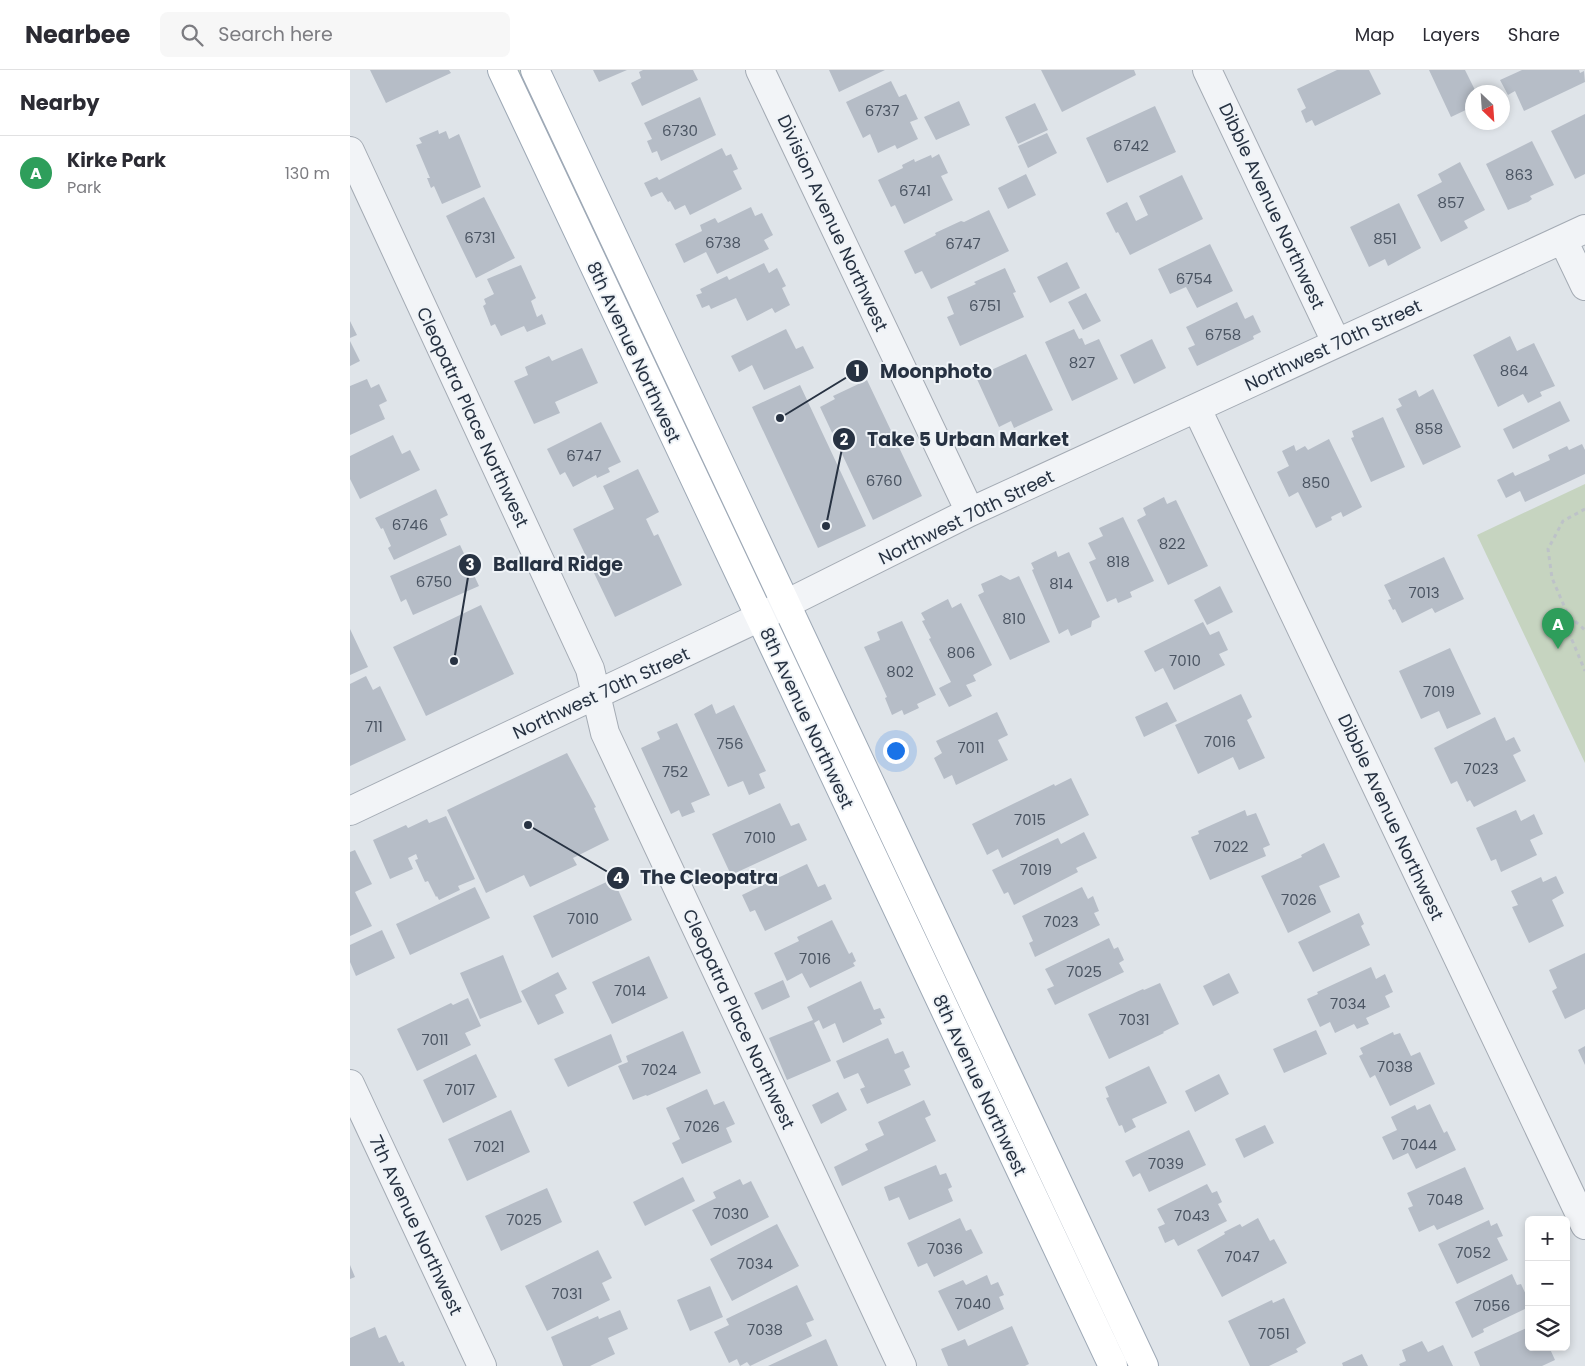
<!DOCTYPE html>
<meta charset="utf-8">
<style>
:root{--surface:#fff;--page:#f7f7f7;--text:#2b2b33;--muted:#7c7c81;--line:#e1e1e2;--accent:#1a73e8}
body{margin:0;font-family:Poppins,sans-serif;background:var(--page);color:var(--text)}
.controls{position:absolute;right:15px;bottom:15px;display:grid;overflow:hidden;border-radius:8px;box-shadow:0 2px 8px #0003}
.controls button{width:45px;height:45px;display:grid;place-items:center;padding:0;border:0;border-bottom:1px solid var(--line);background:var(--surface);color:var(--text);font:25px sans-serif}
.compass{position:absolute;left:1115px;top:15px;width:45px;height:45px;border-radius:50%;background:var(--surface);box-shadow:0 2px 8px #0003;rotate:155deg}
.you{position:absolute;left:545px;top:680px;width:18px;height:18px;margin:-12px;border:4px solid #fff;border-radius:50%;background:#1a73e8;box-shadow:0 0 0 8px #1a73e833}
.badge{display:grid;place-items:center;width:32px;height:32px;border-radius:50%;background:var(--accent);color:#fff;font-size:16px;font-weight:700}
.pin{position:absolute;translate:-50% -41px;filter:drop-shadow(0 1px 2px #0008)}
.pin::after{content:'';position:absolute;top:26px;width:18px;height:15px;background:inherit;clip-path:polygon(0 0,100% 0,50% 100%)}
.list{margin:0;padding:0;list-style:none}
h2{display:flex;justify-content:space-between;align-items:center;height:65px;margin:0;padding:0 20px;font-size:21px}
h2 small{font-size:16px;font-weight:400;color:var(--muted)}
.list li{display:grid;grid-template-columns:32px 1fr auto;gap:15px;align-items:center;box-sizing:border-box;height:75px;padding:0 20px;border-top:1px solid var(--line)}
.list b{display:block;font-size:19px;white-space:nowrap}
.list p{margin:0;font-size:16px;white-space:nowrap;color:var(--muted)}
.list em{font-size:16px;font-style:normal;color:var(--muted)}
.icon{flex:none;width:28px;height:28px;fill:none;stroke:currentColor;stroke-width:2;stroke-linecap:round;stroke-linejoin:round}
.map{position:relative;flex:none;width:1235px;height:1296px;overflow:hidden}
header{display:flex;align-items:center;gap:30px;box-sizing:border-box;height:70px;padding:0 25px;background:var(--surface);border-bottom:1px solid var(--line)}
header strong{font-size:24px}
nav{display:flex;gap:28px;margin-inline-start:auto;font-size:18px}
.search{width:350px;height:45px;background:var(--page);display:flex;align-items:center;gap:12px;box-sizing:border-box;padding:0 18px;border-radius:8px;color:var(--muted);font-size:19px}
main{display:flex}
aside{flex:1;background:var(--surface)}
.map>svg:first-child{display:block}
</style>
<header>
<strong>Nearbee</strong>
<div class="search"><svg class="icon" aria-label="search" viewBox="0 0 24 24"><circle cx="10" cy="10" r="6"/><path d="M15 15l6 6"/></svg>Search here</div>
<nav><a>Map</a><a>Layers</a><a>Share</a></nav>
</header>
<main>
<aside>
<h2>Nearby<small></small></h2>
<ul class="list">
<li><span class="badge" style="background:#2e9e5b">A</span><div><b>Kirke Park</b><p>Park</p></div><em>130 m</em></li>
</ul>
</aside>
<div class="map">
<svg width="1235" height="1296" viewBox="0 0 1235 1296">
<rect width="100%" height="100%" fill="#dfe4e9"/>
<path fill="#c6d4c0" d="M163,0H175L403,481L392,485Z
M1235,414V693L1127,465Z"/>
<path fill="#b6bdc7" d="M20,0H99L101,3L36,33Z
M243,0H277L249,12Z
M293,0H343L348,10L292,36L281,13L291,8L289,2Z
M479,0H535L489,22Z
M691,0H784L786,5L712,42Z
M987,0H1019L1031,24L965,56L962,50L956,53L951,41L956,38L947,19Z
M1079,0H1115L1126,22H1122V37L1101,47Z
M1172,0H1229L1230,3L1234,1L1235,12L1174,41L1165,21L1158,25L1150,10Z
M541,11L549,27L556,24L568,49L560,52L568,69L547,79L545,75L528,83L520,64L513,68L496,32Z
M350,27L366,65L311,91L307,81L302,83L297,71L302,69L294,53Z
M609,31L620,55L586,70L574,47Z
M685,33L698,60L668,74L655,47Z
M805,36L826,82L757,113L736,68Z
M1235,44V104L1225,109L1201,61Z
M88,60L89,64L96,61L99,69L109,64L131,117L92,134L84,116L81,118L77,108H80L66,75L72,73L69,68Z
M697,63L707,83L678,98L668,76Z
M1182,71L1204,115L1180,126L1182,129L1178,132L1158,140L1136,94Z
M372,78L376,86L381,84L388,99L383,101L392,119L340,145L335,135L325,140L320,131L318,132L312,122L301,127L294,113L307,107L309,110Z
M589,84L598,103L591,106L603,130L554,154L545,135L541,137L528,110L553,98L552,95L564,89L565,92L581,85L582,88Z
M1110,92L1135,140L1114,151L1118,158L1091,172L1067,125L1092,112L1088,104Z
M676,104L686,125L658,139L648,118Z
M832,105L853,149L780,185L768,162L766,163L756,143L777,132L786,151L798,145L789,126Z
M134,127L165,188L126,208L96,146Z
M1049,133L1071,178L1038,196L1035,189L1019,197L1000,157Z
M401,137L405,146L412,143L423,165L414,170L419,179L367,204L356,182L334,193L325,174L352,161L350,155L365,148L368,153Z
M639,140L659,181L581,219L572,201L565,204L554,181L586,165L585,163L611,151L614,152Z
M860,174L883,221L847,238L836,217L820,224L808,199Z
M717,192L730,218L700,233L687,207Z
M414,193L419,203L427,198L436,216L432,218L440,235L425,243L422,238L397,251L386,228L361,239L359,235L352,238L346,225L352,223L350,219L377,206L379,210Z
M171,195L186,228L181,231L187,247L192,244L196,254L177,262L174,256L151,266L145,254L141,256L133,236L136,234L134,229L144,224L137,209Z
M655,198L666,222L663,223L674,247L610,276L597,247L604,244L597,227L626,214L624,212Z
M736,223L751,251L733,260L718,232Z
M887,232L895,249L903,245L911,262L903,266L904,269L847,296L838,278L845,275L836,257Z
M0,251L7,265L0,268Z
M436,259L446,279L453,276L464,298L414,320L402,295L389,302L381,286Z
M724,259L729,269L732,268L735,275L749,269L768,309L722,331L695,272Z
M1160,266L1167,281L1184,273L1205,316L1190,322L1192,326L1178,333L1173,324L1148,337L1123,285Z
M802,269L816,298L784,314L770,285Z
M0,271L10,291L0,296Z
M232,278L248,313L205,332L210,343L184,354L164,311L178,305L175,297L199,286L202,291Z
M676,284L703,340L664,358L661,351L649,357L626,307Z
M17,309L21,318L29,314L37,331L29,335L35,349L0,365V316Z
M517,310L572,426L523,450L470,337L485,329L483,326Z
M450,315L516,456L468,478L402,337Z
M1083,319L1111,377L1073,395L1046,339L1052,336L1048,329L1066,320L1069,327Z
M1210,331L1220,351L1163,379L1153,359Z
M1033,347L1055,397L1021,412L1001,368L1004,367L1002,361Z
M251,352L271,392L258,398L260,402L247,408L246,405L223,417L215,402L210,405L197,379Z
M43,365L52,384L60,380L70,400L10,429L0,409V386Z
M979,369L1012,437L993,447L991,442L981,447L982,450L966,458L948,422L939,427L927,402L939,396L932,381L944,375L946,381L955,376L958,380Z
M1232,374L1235,380V404L1175,432L1170,421L1156,428L1147,410L1163,402L1165,406L1200,390L1198,385L1217,376L1219,380Z
M288,399L309,442L296,449L304,466L308,464L332,515L265,547L223,459L264,439L253,416Z
M86,419L98,445L90,449L97,465L44,490L38,478L41,476L33,458L31,459L25,448Z
M814,427L817,434L826,430L858,496L818,515L787,450L796,445L793,438Z
M773,447L804,511L780,522L782,527L768,533L766,528L757,532L739,492L746,489L738,473L753,466L749,458Z
M110,475L129,516L63,545L56,529L51,532L40,506Z
M706,481L708,487L719,482L750,547L742,551L741,557L721,566L718,559L709,564L682,500L684,499L681,493Z
M1094,487L1114,529L1085,543L1082,538L1052,553L1045,539L1043,540L1038,530L1041,529L1034,515Z
M651,505L660,510L669,506L700,572L660,590L628,525L634,522L631,514Z
M870,516L883,542L857,555L844,530Z
M598,529L602,538L611,533L642,595L623,605L626,611L616,615L622,626L599,637L589,618L601,612L579,569L581,568L572,551L575,550L571,543Z
M131,535L164,604L76,646L43,577Z
M552,551L586,625L567,634L569,638L554,645L552,640L542,645L535,628L537,627L514,577L530,570L527,562Z
M853,552L860,565L869,561L878,580L869,584L875,595L824,620L813,598L805,602L794,581Z
M0,559L18,597L0,605Z
M1100,578L1131,644L1097,659L1089,641L1071,649L1049,601Z
M16,606L23,620L30,616L56,670L0,696V614Z
M891,624L902,647L897,650L915,688L889,700L883,687L848,704L825,655Z
M817,632L827,651L794,667L785,647Z
M362,634L366,644L384,635L416,701L409,704L415,718L399,725L393,711L378,717L344,644Z
M647,642L658,665L648,670L658,690L606,715L602,705L594,709L584,688L592,683L586,671Z
M1145,647L1156,671L1164,667L1171,681L1163,685L1176,711L1124,737L1120,730L1117,732L1107,711L1101,714L1084,678Z
M327,653L360,725L341,733L345,742L332,747L329,740L321,744L291,678L310,669L307,662Z
M217,683L246,737L244,738L259,770L223,788L227,795L180,817L174,805L136,823L97,740Z
M721,708L739,745L652,788L648,779L637,785L622,754L704,714L705,716Z
M430,733L441,756L449,753L457,770L381,805L362,764Z
M895,740L897,746L906,743L920,775L913,778L916,786L860,810L841,767L849,764L848,761Z
M1166,740L1171,751L1184,744L1193,764L1180,770L1187,785L1151,802L1146,789L1141,791L1126,758Z
M96,746L125,809L108,816L110,820L89,830L87,826L86,827L78,811L75,812L65,790L68,789L66,784L58,788L63,799L40,809L23,770L56,755L58,758L77,749L79,753Z
M734,762L747,788L726,798L728,802L664,835L658,822L654,824L642,800L708,768L711,774Z
M974,773L990,807L969,816L981,842L938,863L911,806L952,787L951,785Z
M5,780L22,814L5,822L22,856L0,866V782Z
M457,794L468,817L475,814L482,829L415,861L405,840L400,842L392,825Z
M1206,806L1214,823L1202,830L1214,856L1179,873L1162,837L1168,835L1161,821L1191,807L1193,812Z
M263,809L282,850L202,888L183,846Z
M125,817L140,848L60,885L46,854Z
M732,817L738,829L743,826L749,841L744,843L750,855L685,887L679,873L683,871L672,846Z
M1009,843L1014,854L1011,856L1020,875L963,902L948,872Z
M482,850L499,884L502,882L506,891L503,893L505,896L460,918L452,903L437,911L424,883L449,871L447,867Z
M32,860L45,888L6,906L0,892V875Z
M759,868L764,879L768,877L774,890L769,893L774,902L705,935L697,919L704,916L695,899Z
M1235,883V939L1215,949L1202,921L1207,918L1199,900Z
M153,885L172,932L130,949L110,903Z
M299,886L318,928L262,954L242,912Z
M1021,897L1026,909L1035,904L1043,922L1035,926L1040,937L1016,948L1019,954L1007,959L1004,954L985,963L980,952L970,957L957,929L968,924L967,922Z
M208,902L217,919L205,925L214,943L188,955L171,921Z
M879,903L889,923L863,936L853,916Z
M433,910L440,927L412,940L404,923Z
M511,911L524,940L530,938L535,948L530,949L532,954L493,973L485,953L473,959L469,950L464,953L481,991L437,1010L419,968L463,950L457,937Z
M810,913L829,954L813,962L814,963L759,989L738,944L793,919L794,920Z
M118,928L131,956L115,963L121,975L67,1001L47,959L101,933L103,935Z
M966,960L977,984L934,1003L923,979Z
M333,961L351,1003L297,1026L296,1025L283,1030L268,996L278,992L276,986Z
M1043,962L1044,965L1050,963L1061,986L1070,982L1085,1014L1040,1036L1025,1005L1020,1008L1009,986L1013,984L1010,978Z
M261,964L272,992L218,1017L204,989Z
M538,968L545,984L553,981L560,997L554,1000L561,1015L517,1034L510,1019L515,1017L508,1003L494,1009L486,991Z
M1235,976V995L1228,980Z
M126,984L147,1027L93,1053L73,1010Z
M799,996L817,1033L782,1049L786,1057L775,1063L772,1055L769,1056L756,1028L759,1027L755,1017Z
M869,1004L879,1024L845,1042L835,1021Z
M357,1019L364,1035L374,1031L385,1054L376,1058L382,1072L332,1094L322,1073L330,1069L316,1038Z
M488,1022L497,1040L471,1054L462,1035Z
M574,1030L581,1045L575,1048L586,1071L492,1116L484,1097L518,1080L515,1074L534,1065L528,1052Z
M1080,1034L1094,1063L1097,1061L1106,1080L1066,1099L1058,1083L1043,1090L1032,1067L1047,1060L1041,1047L1065,1035L1067,1040Z
M161,1040L180,1082L117,1111L98,1069Z
M915,1055L924,1073L894,1088L885,1069Z
M839,1060L856,1095L799,1122L790,1103L783,1107L775,1091Z
M586,1095L590,1105L596,1103L602,1117L598,1119L603,1131L559,1150L549,1127L539,1131L534,1117Z
M1115,1097L1134,1139L1087,1160L1084,1155L1069,1162L1058,1138L1063,1136L1057,1123Z
M333,1107L345,1131L295,1156L283,1132Z
M390,1109L393,1115L401,1111L419,1147L361,1176L342,1140L366,1128L363,1122Z
M857,1114L862,1123L867,1121L872,1132L868,1134L877,1151L828,1176L824,1169L815,1173L808,1157L815,1154L807,1139Z
M197,1118L212,1152L151,1181L135,1146Z
M610,1148L616,1161L621,1159L633,1183L584,1207L577,1193L568,1197L557,1173Z
M908,1148L920,1171L924,1169L937,1193L872,1227L847,1180L875,1164L874,1162L890,1154L892,1157Z
M1139,1150L1141,1156L1147,1153L1153,1166L1147,1168L1158,1190L1107,1214L1088,1174Z
M427,1154L449,1196L382,1231L360,1189Z
M248,1180L262,1208L252,1213L260,1230L197,1261L175,1216Z
M0,1195L5,1207L0,1209Z
M1162,1204L1167,1215L1171,1214L1179,1231V1237L1133,1259L1134,1262L1122,1268L1105,1232Z
M637,1205L641,1215L648,1212L654,1225L649,1227L654,1239L608,1261L588,1221L613,1210L616,1215Z
M447,1215L464,1250L456,1253L462,1266L400,1296L397,1292L390,1296L387,1289L379,1293L364,1262L379,1255L376,1249Z
M360,1216L373,1247L340,1261L327,1230Z
M934,1228L956,1273L946,1279L948,1282L919,1296H900L878,1251L922,1230L923,1233Z
M270,1240L278,1259L258,1268L265,1284L240,1296H213L201,1267L248,1246L249,1249Z
M662,1256L679,1294L675,1296H598L591,1279L615,1269L618,1276Z
M25,1257L29,1268L36,1265L49,1293L53,1291L55,1296H0V1268Z
M1179,1257V1277H1204L1200,1279L1205,1290L1192,1296H1130L1124,1282Z
M476,1269L488,1296H418Z
M1072,1271L1078,1282L1093,1275L1103,1296H1050L1049,1294L1056,1291L1052,1280Z
M1012,1284L1018,1296H993L992,1293Z"/>
<g fill="none" stroke-linecap="round" stroke-linejoin="round">
<defs>
<path id="minor" d="M410,0L620,442
M857,0L986,272
M0,81L240,599L255,663L552,1296
M1213,170L1235,216
M847,339L1235,1155
M0,741L410,547L620,442L1235,159
M0,1014L132,1296"/>
<path id="major" d="M152,0L763,1296
M185,0L794,1296"/>
</defs>
<use href="#minor" stroke="#a4abb4" stroke-width="30"/>
<use href="#major" stroke="#9ea9b6" stroke-width="30"/>
<path stroke="#bdc2c8" stroke-width="3" stroke-dasharray="4 4" stroke-linecap="butt" d="M1235,439L1213,451L1198,479L1202,508L1218,545L1235,560
M1224,550L1216,560L1222,570L1235,601"/>
<use href="#minor" stroke="#f2f4f7" stroke-width="28"/>
<use href="#major" stroke="#fff" stroke-width="28"/>
</g>
<g text-anchor="middle" dominant-baseline="central" stroke-width="4" stroke-linejoin="round" paint-order="stroke">
<g font-size="15" fill="#4b5563">
<text x="532" y="40">6737</text>
<text x="330" y="60">6730</text>
<text x="781" y="75">6742</text>
<text x="1169" y="104">863</text>
<text x="565" y="120">6741</text>
<text x="1101" y="132">857</text>
<text x="130" y="167">6731</text>
<text x="1035" y="168">851</text>
<text x="373" y="172">6738</text>
<text x="613" y="173">6747</text>
<text x="844" y="208">6754</text>
<text x="635" y="235">6751</text>
<text x="873" y="264">6758</text>
<text x="732" y="292">827</text>
<text x="1164" y="300">864</text>
<text x="1079" y="358">858</text>
<text x="234" y="385">6747</text>
<text x="534" y="410">6760</text>
<text x="966" y="412">850</text>
<text x="60" y="454">6746</text>
<text x="822" y="473">822</text>
<text x="768" y="491">818</text>
<text x="84" y="511">6750</text>
<text x="711" y="513">814</text>
<text x="1074" y="522">7013</text>
<text x="664" y="548">810</text>
<text x="611" y="582">806</text>
<text x="835" y="590">7010</text>
<text x="550" y="601">802</text>
<text x="1089" y="621">7019</text>
<text x="24" y="656">711</text>
<text x="870" y="671">7016</text>
<text x="380" y="673">756</text>
<text x="621" y="677">7011</text>
<text x="1131" y="698">7023</text>
<text x="325" y="701">752</text>
<text x="680" y="749">7015</text>
<text x="410" y="767">7010</text>
<text x="881" y="776">7022</text>
<text x="686" y="799">7019</text>
<text x="949" y="829">7026</text>
<text x="233" y="848">7010</text>
<text x="711" y="851">7023</text>
<text x="465" y="888">7016</text>
<text x="734" y="901">7025</text>
<text x="280" y="920">7014</text>
<text x="998" y="933">7034</text>
<text x="784" y="949">7031</text>
<text x="85" y="969">7011</text>
<text x="1045" y="996">7038</text>
<text x="309" y="999">7024</text>
<text x="110" y="1019">7017</text>
<text x="352" y="1056">7026</text>
<text x="1069" y="1074">7044</text>
<text x="139" y="1076">7021</text>
<text x="816" y="1093">7039</text>
<text x="1095" y="1129">7048</text>
<text x="381" y="1143">7030</text>
<text x="842" y="1145">7043</text>
<text x="174" y="1149">7025</text>
<text x="595" y="1178">7036</text>
<text x="1123" y="1182">7052</text>
<text x="892" y="1186">7047</text>
<text x="405" y="1193">7034</text>
<text x="217" y="1223">7031</text>
<text x="623" y="1233">7040</text>
<text x="1142" y="1235">7056</text>
<text x="415" y="1259">7038</text>
<text x="924" y="1263">7051</text>
</g>
<g font-size="18" fill="#273242" stroke="#eff3f7">
<text transform="translate(922 136) rotate(65)">Dibble Avenue Northwest</text>
<text transform="translate(483 153) rotate(65)">Division Avenue Northwest</text>
<text transform="translate(983 275) rotate(-25)">Northwest 70th Street</text>
<text transform="translate(284 282) rotate(65)">8th Avenue Northwest</text>
<text transform="translate(123 347) rotate(65)">Cleopatra Place Northwest</text>
<text transform="translate(616 447) rotate(-26)">Northwest 70th Street</text>
<text transform="translate(251 623) rotate(-25)">Northwest 70th Street</text>
<text transform="translate(457 648) rotate(65)">8th Avenue Northwest</text>
<text transform="translate(1041 747) rotate(65)">Dibble Avenue Northwest</text>
<text transform="translate(389 949) rotate(65)">Cleopatra Place Northwest</text>
<text transform="translate(630 1015) rotate(65)">8th Avenue Northwest</text>
<text transform="translate(66 1155) rotate(65)">7th Avenue Northwest</text>
</g>
</g>
<path fill="none" stroke="#273242" stroke-width="2" d="M430 348L507 301M476 456L494 369M104 591L120 495M178 755L268 808"/>
<g fill="#273242" stroke="#eff3f7" stroke-width="2">
<circle cx="430" cy="348" r="5"/>
<circle cx="476" cy="456" r="5"/>
<circle cx="104" cy="591" r="5"/>
<circle cx="178" cy="755" r="5"/>
<circle cx="507" cy="301" r="12"/>
<circle cx="494" cy="369" r="12"/>
<circle cx="120" cy="495" r="12"/>
<circle cx="268" cy="808" r="12"/>
</g>
<g font-size="15" text-anchor="middle" font-weight="bold" fill="#fff">
<text x="507" y="306">1</text>
<text x="494" y="375">2</text>
<text x="120" y="500">3</text>
<text x="268" y="813">4</text>
</g>
<g font-size="19" text-anchor="middle" font-weight="bold" fill="#273242" stroke="#eff3f7" stroke-width="4" stroke-linejoin="round" paint-order="stroke">
<text x="586" y="308">Moonphoto</text>
<text x="618" y="376">Take 5 Urban Market</text>
<text x="208" y="501">Ballard Ridge</text>
<text x="359" y="814">The Cleopatra</text>
</g>
</svg>
<div class="controls">
<button>+</button>
<button>−</button>
<button><svg class="icon" aria-label="layers" viewBox="0 0 24 24"><path d="M12 4l9 5-9 5-9-5zM3 14l9 5 9-5"/></svg></button>
</div>
<svg class="compass" viewBox="-18 -18 36 36"><path d="M0-13l5 13h-10z" fill="#e53935"/><path d="M0 13l5-13h-10z" fill="#7c7c81"/></svg>
<div class="you"></div>
<div class="pin badge" style="left:1208px;top:579px;background:#2e9e5b">A</div>
</div>
</main>
